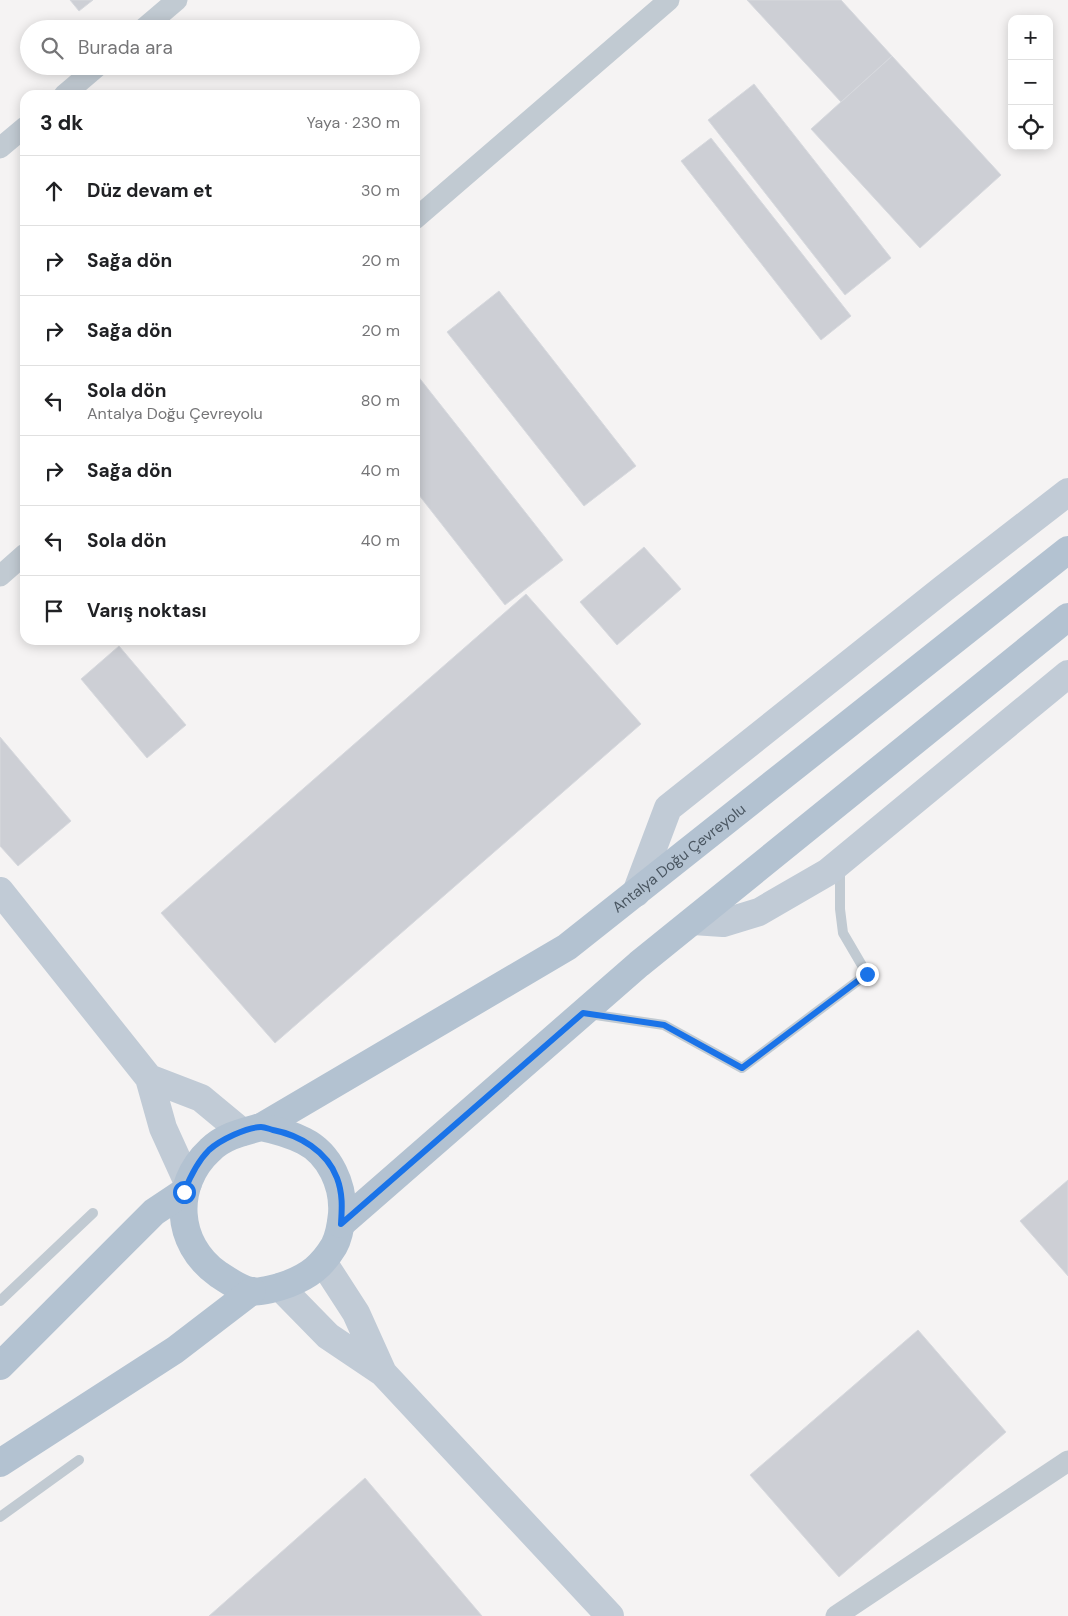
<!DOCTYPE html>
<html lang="tr">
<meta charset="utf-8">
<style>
:root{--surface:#fff;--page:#f6f6f6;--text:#202124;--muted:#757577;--line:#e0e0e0}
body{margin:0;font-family:"DM Sans",sans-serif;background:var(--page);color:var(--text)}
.controls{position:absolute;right:15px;top:15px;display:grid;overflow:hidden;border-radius:10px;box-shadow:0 2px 12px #0003}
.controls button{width:45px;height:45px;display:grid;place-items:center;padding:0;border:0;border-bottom:1px solid var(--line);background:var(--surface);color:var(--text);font:25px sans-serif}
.stop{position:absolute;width:15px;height:15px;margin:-11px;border:4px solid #1a73e8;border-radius:50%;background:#fff}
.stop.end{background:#1a73e8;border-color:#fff;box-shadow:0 1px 5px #0008}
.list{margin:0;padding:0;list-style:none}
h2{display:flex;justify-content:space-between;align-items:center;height:65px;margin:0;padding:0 20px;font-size:21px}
h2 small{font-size:16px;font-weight:400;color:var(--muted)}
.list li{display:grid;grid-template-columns:32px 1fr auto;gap:15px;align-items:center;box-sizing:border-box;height:70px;padding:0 20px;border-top:1px solid var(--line)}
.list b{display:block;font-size:19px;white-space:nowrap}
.list p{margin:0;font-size:16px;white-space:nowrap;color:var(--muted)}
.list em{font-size:16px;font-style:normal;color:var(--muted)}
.icon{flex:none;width:28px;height:28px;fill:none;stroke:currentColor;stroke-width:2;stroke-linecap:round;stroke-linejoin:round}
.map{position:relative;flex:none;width:1068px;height:1616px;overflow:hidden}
.search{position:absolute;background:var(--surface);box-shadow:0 2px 12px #0003;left:20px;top:20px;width:400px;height:55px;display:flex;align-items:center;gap:12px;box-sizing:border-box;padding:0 18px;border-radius:28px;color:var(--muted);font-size:19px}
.panel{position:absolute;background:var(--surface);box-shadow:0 2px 12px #0003;left:20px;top:90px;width:400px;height:555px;border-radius:15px}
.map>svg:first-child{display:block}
</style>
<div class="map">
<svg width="1068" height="1616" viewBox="0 0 1068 1616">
<rect width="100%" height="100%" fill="#f5f3f3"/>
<path fill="#cdcfd5" stroke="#d7d9de" d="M70,0H93L79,11Z
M747,0H841L892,56L841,102Z
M892,56L1001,175L920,248L811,129Z
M754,84L891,258L845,295L708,120Z
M711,138L851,316L821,340L681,161Z
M499,291L636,466L584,506L447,332Z
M417,375L563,560L505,605L415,490V377Z
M644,547L681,589L617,645L580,602Z
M526,594L641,724L275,1043L161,913Z
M119,646L186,725L147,758L81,679Z
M0,737L71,821L18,866L0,846Z
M1068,1180V1276L1020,1221Z
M918,1330L1006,1432L839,1577L750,1475Z
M365,1478L482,1616H209Z"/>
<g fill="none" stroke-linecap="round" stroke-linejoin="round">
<path stroke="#c1cad2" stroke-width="10" d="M589,1014L664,1025L742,1068L867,974L843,933L840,909V866
M0,1301L93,1213
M0,1517L79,1460"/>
<path stroke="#c1cad2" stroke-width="21" d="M143,29L177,0
M64,95L98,66
M0,148L25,127
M415,219L669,0
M0,576L25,554
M836,1616L1068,1461"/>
<path stroke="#c1cbd6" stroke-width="28" d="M0,891L149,1078L163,1128L188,1183
M636,893L668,808L943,589L1068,492
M693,921L723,923L759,912L828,872L1068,674
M149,1078L201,1098L242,1132
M323,1262L356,1313L383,1373
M280,1287L328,1336L383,1373L610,1616"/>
<g stroke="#b3c2d1" stroke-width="28">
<path id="s1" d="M261,1127L567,947L1068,550"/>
<path d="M261,1127C276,1130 290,1134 304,1141C330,1154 344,1186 342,1214C341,1224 339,1237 334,1246C322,1266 309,1276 288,1284C280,1287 260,1293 251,1291C240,1289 227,1280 218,1274C175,1244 172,1185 210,1150C224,1136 243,1132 261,1127Z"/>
<path d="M341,1224L639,964L1068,617"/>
<path d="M0,1366L154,1212L184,1192"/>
<path d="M0,1463L175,1350L252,1291"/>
</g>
</g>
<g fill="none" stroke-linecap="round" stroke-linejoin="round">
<path stroke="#1a73e8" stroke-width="6" d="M184,1192C190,1177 197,1162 209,1150C220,1140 247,1127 261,1127C265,1127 269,1129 273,1130C299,1135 327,1151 337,1178C343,1194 342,1208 341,1224L583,1013L664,1025L742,1068L867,974"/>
</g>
<g text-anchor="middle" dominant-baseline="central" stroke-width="5" stroke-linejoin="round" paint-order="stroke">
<g font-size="15" fill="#4a5661" stroke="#fff">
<text stroke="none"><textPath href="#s1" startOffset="498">Antalya Doğu Çevreyolu</textPath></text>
</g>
</g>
</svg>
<div class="controls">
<button>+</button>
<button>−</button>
<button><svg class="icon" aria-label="locate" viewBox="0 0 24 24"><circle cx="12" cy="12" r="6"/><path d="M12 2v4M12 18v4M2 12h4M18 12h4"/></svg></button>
</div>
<div class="stop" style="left:184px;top:1192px"></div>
<div class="stop end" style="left:867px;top:974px"></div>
<div class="search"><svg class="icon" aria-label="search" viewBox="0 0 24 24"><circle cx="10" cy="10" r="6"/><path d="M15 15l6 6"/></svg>Burada ara</div>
<section class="panel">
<h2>3 dk<small>Yaya · 230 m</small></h2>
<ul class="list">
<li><svg class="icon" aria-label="ahead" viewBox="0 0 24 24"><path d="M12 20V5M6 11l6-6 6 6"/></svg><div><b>Düz devam et</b></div><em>30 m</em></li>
<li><svg class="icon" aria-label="right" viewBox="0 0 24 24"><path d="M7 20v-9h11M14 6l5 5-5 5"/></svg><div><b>Sağa dön</b></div><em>20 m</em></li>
<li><svg class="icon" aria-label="right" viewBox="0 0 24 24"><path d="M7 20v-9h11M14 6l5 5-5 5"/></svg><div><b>Sağa dön</b></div><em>20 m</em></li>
<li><svg class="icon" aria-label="left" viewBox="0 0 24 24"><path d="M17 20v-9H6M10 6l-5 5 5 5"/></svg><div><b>Sola dön</b><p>Antalya Doğu Çevreyolu</p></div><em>80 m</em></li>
<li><svg class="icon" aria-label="right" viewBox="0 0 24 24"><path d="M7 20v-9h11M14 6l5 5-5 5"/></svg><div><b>Sağa dön</b></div><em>40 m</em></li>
<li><svg class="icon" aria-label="left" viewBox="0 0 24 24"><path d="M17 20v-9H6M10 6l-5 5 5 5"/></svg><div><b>Sola dön</b></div><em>40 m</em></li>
<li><svg class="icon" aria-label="arrive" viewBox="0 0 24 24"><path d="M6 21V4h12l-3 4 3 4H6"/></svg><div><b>Varış noktası</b></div></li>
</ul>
</section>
</div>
